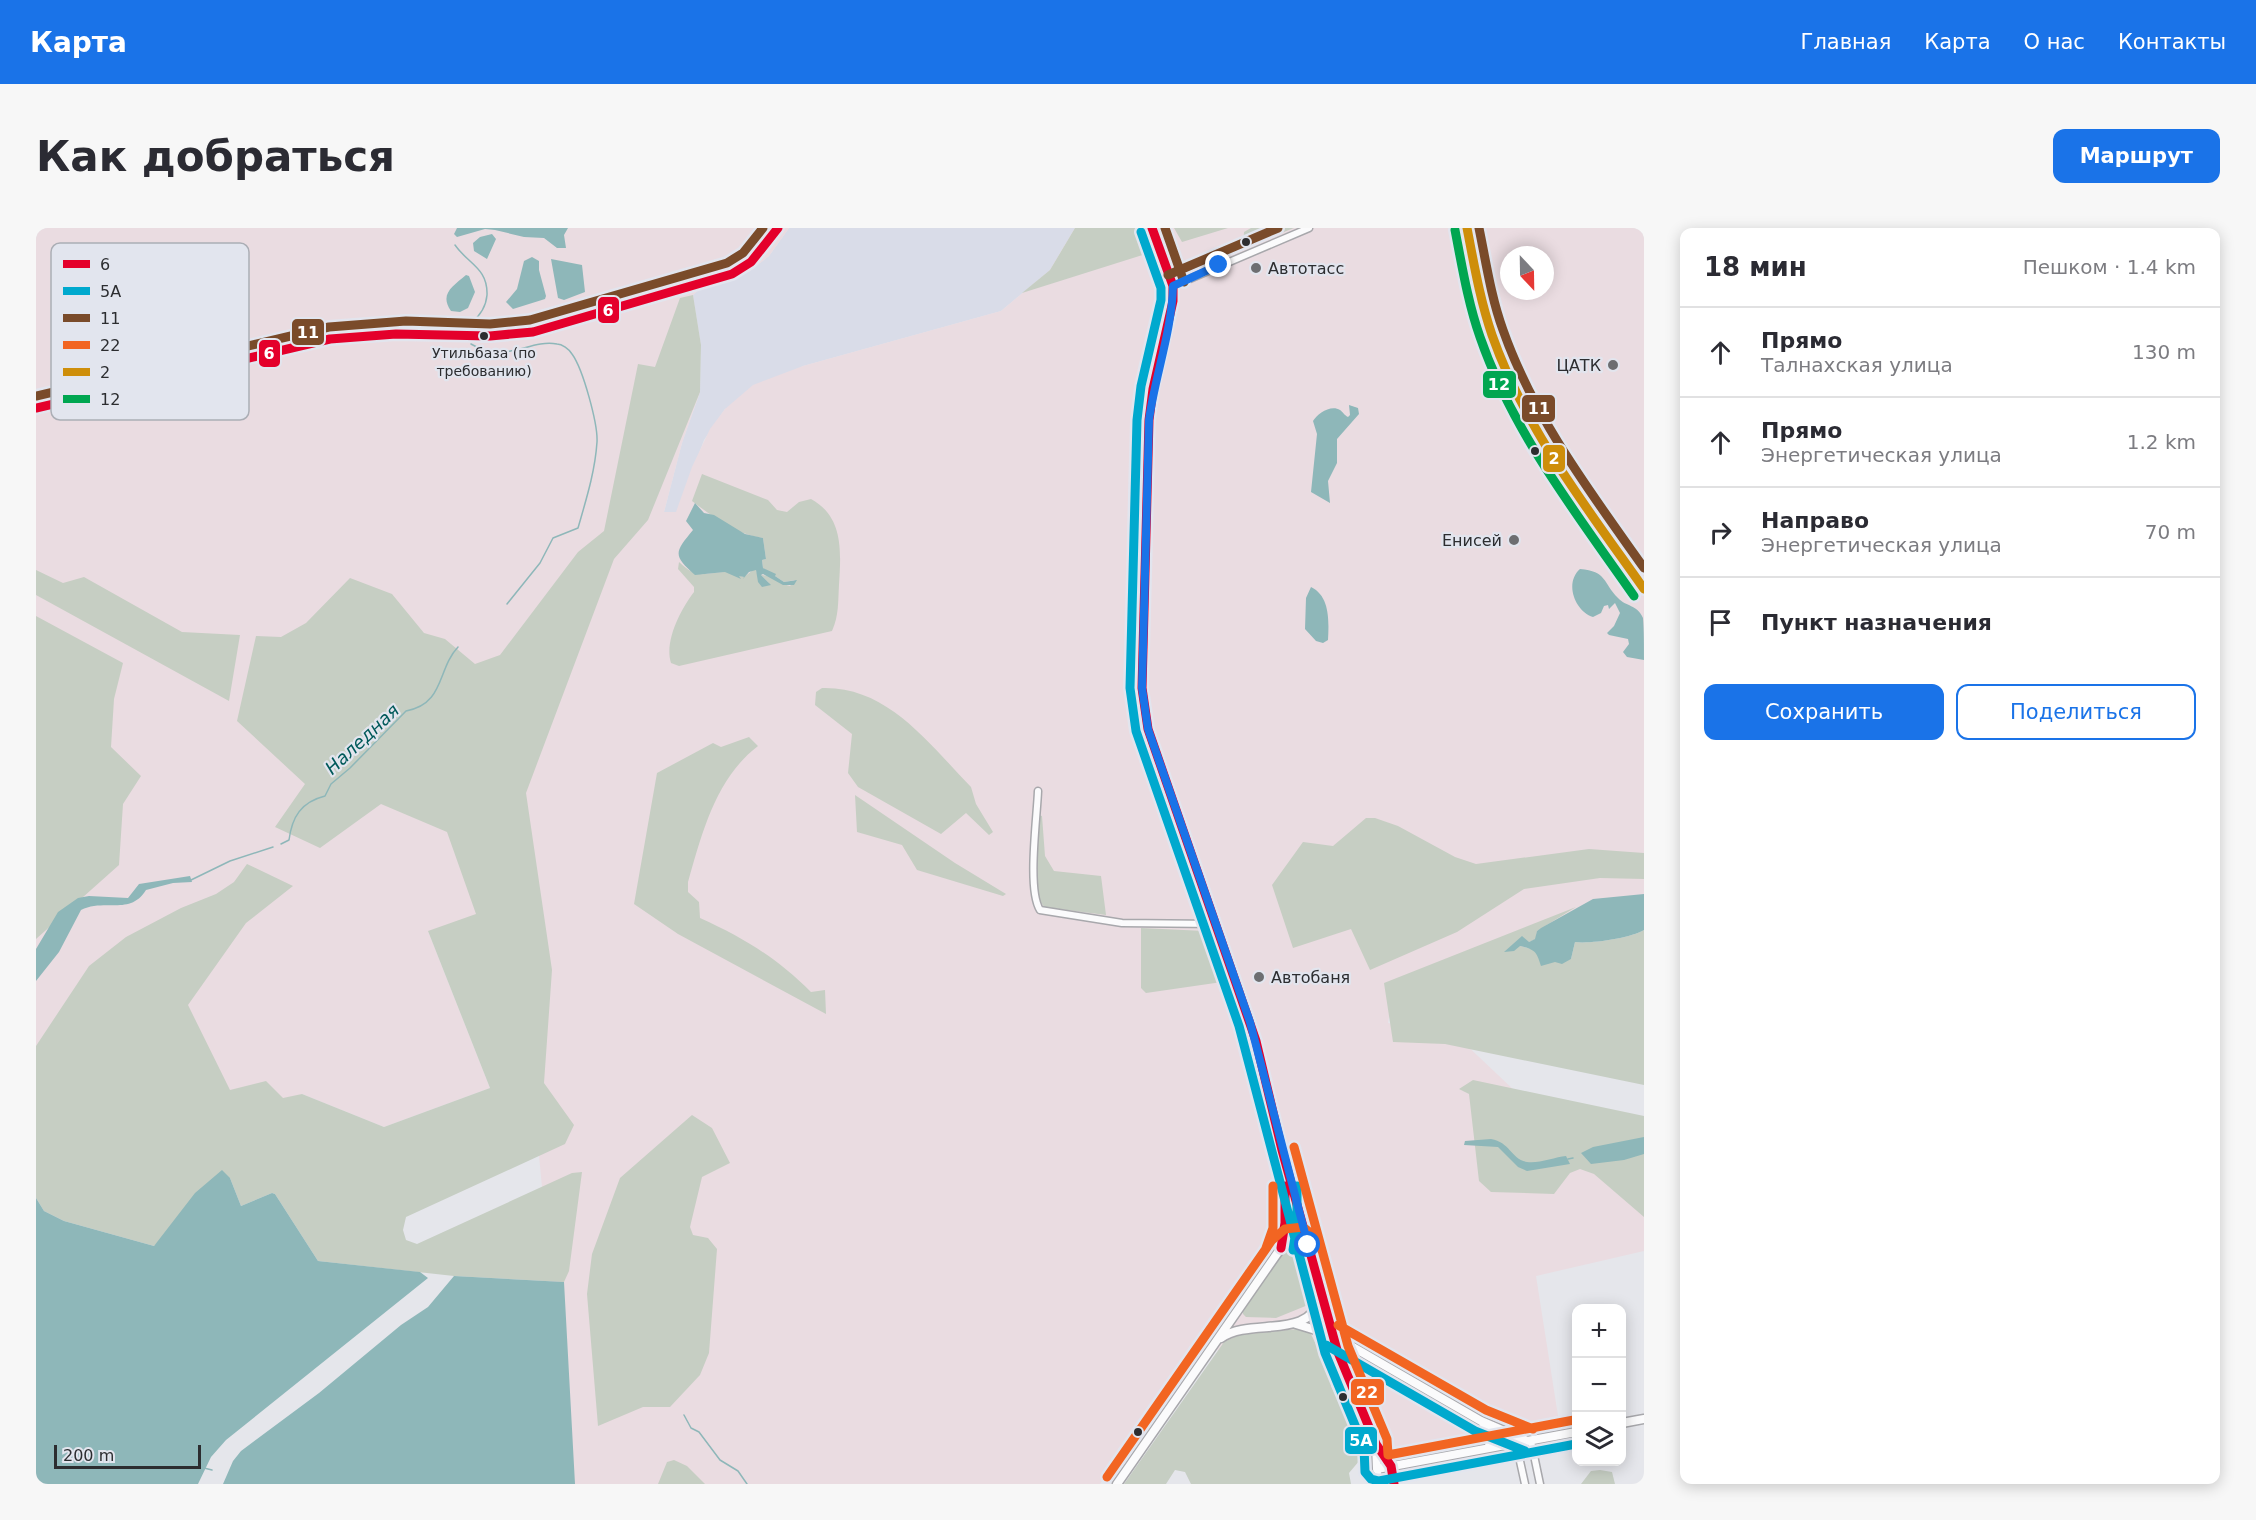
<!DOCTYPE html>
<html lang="ru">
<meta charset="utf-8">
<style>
:root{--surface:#fff;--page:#f7f7f7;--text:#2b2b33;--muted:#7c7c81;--line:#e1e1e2;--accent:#1a73e8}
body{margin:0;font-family:"DejaVu Sans",sans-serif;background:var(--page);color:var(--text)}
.controls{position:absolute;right:18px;bottom:18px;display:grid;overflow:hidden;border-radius:12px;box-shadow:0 3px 15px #0003}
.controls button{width:54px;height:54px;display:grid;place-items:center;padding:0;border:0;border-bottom:2px solid var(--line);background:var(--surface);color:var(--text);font:30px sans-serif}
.compass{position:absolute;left:1464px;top:18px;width:54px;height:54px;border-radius:50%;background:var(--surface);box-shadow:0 3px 15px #0003;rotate:158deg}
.scale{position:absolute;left:18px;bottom:15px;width:147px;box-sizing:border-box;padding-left:6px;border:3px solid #2c2d30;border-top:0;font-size:16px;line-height:21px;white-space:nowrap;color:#2c2d30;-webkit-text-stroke:4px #e2e5ee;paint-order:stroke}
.stop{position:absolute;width:18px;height:18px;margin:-14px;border:4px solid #1a73e8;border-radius:50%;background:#fff}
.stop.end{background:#1a73e8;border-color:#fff;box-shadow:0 2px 6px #0008}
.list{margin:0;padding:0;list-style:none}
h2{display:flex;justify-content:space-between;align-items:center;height:78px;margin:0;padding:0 24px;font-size:26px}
h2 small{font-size:20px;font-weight:400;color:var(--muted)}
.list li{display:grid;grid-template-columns:39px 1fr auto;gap:18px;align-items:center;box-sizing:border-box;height:90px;padding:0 24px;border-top:2px solid var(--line)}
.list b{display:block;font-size:22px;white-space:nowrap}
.list p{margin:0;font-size:20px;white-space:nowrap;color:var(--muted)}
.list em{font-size:20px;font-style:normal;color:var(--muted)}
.actions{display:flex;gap:12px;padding:18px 24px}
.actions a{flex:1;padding:14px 0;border:2px solid var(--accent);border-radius:12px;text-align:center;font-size:21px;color:var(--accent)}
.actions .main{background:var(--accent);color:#fff}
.icon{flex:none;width:33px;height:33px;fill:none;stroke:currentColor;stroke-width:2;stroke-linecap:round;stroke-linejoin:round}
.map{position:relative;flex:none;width:1608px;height:1256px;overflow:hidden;border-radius:12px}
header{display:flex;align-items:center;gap:36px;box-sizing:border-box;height:84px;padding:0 30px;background:var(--accent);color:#fff}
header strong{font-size:28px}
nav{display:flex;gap:33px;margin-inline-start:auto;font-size:21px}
.intro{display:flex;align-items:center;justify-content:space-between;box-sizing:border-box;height:144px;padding:0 36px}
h1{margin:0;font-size:42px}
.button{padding:15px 27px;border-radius:12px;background:var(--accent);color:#fff;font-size:21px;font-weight:700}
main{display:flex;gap:36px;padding:0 36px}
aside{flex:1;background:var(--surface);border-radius:12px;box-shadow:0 3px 15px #0003}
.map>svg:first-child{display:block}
</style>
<header>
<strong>Карта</strong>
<nav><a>Главная</a><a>Карта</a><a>О нас</a><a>Контакты</a></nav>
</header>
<div class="intro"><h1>Как добраться</h1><a class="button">Маршрут</a></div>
<main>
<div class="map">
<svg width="1608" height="1256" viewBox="0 0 1608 1256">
<rect width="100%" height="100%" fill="#e5e6eb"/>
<path fill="#d9dce8" d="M753,0H1039L1014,42L965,83L767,138L689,181L668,212L641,284H628L646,215L664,164L665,117L657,67L667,58L714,43L733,28Z"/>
<path fill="#eadce1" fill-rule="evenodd" d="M0,0H753L733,28L714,43L667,58L657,67L664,164L646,215L628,284H640L656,239L674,201L689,181L717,157L767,138L965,83L1014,42L1039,0H1608V688L1359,753L1352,795L1424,811L1500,883L1608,966V1023L1500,1048L1523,1194L1332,1238L1263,1113L1156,1125L1064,1256H534L499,885L392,703L454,860L348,899L266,866L221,901L0,840ZM1473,27H1509V63H1473Z"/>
<path fill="#c6cec3" d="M1039,0H1107L1116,24L986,65L1014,42Z
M1138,0H1192L1146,14Z
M1215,0H1258L1207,20L1208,4Z
M657,67L665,117L664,164L612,292L578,331L490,565L516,742L508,855L538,897L529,916L370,989L367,1002L370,1012L381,1016L536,945L546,944L533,1043L528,1054L418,1048L282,1033L239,966L236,965L205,978L194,950L118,1018L28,993L8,983L0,970V818L53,738L90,709L145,680L180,666L198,654L211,636L257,658L210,695L152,777L194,862L230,853L247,870L266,866L348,899L454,860L392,703L440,686L411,604L345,576L284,620L239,599L269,556L201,493L220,408L245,409L270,395L314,350L356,366L388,405L409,411L439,436L464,427L542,324L568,303L602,136L619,139L644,70Z
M666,246L732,272L741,282L751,284L763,274L775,271C808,289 805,324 803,357C802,373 803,388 796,403L643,438L635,435C628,413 645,381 658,364V359L642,341L643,334C662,352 667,345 689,344C695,343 703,348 708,349L717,342H720L723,352L733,355L725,347C733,346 745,356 754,358L759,352L748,354L727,340L726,332L730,331L727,310C700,307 676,288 656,273Z
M0,342L27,355L48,349L146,404L204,407L193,473L0,367Z
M0,388L87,435L78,471L75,519L105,548L87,576L83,637L0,711Z
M786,460C852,458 893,516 935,559L940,576L957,604L953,607L930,585L905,606L822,559L812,545L816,506L779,477L780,464Z
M713,509L722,518C680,550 666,605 652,654V664L663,674L664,690C708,710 741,730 775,764L789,762L790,786L642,706L598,676L621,545L677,515L685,519Z
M819,567L919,635L970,666L967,668L881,642L866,617L821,604Z
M1002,587L1006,588L1009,628L1018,643L1065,648L1070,687L1008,679L1001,668Z
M1330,590H1339L1362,598L1419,629L1440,636L1553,621L1608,625V651L1564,650L1488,661L1421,704L1334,742L1315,701L1257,720L1236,657L1267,614L1297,618Z
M1540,679L1501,703L1500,711L1484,718L1496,721L1519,734L1535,731L1539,714C1555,716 1595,710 1608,702V857L1409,816L1357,814L1348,755Z
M1105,700L1169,703L1187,750L1186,754L1110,765L1105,760Z
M1437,852L1608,888V989L1558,946L1544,941L1534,945L1518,966L1455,964L1443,953L1433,866L1423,861Z
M656,887L676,900L694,935L666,949L654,999L657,1007L672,1010L681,1021L673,1125L664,1147L634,1179H607L562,1198L551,1066L556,1026L584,950Z
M1260,1015L1263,1016L1277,1060L1272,1077L1240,1090L1210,1089L1207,1086V1080L1252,1019Z
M1261,1101L1274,1104L1295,1148V1158L1329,1226L1313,1245L1315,1256H1155L1149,1244L1139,1242L1130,1256H1088L1188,1114L1203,1107Z
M638,1232L651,1238L669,1256H622L631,1234Z
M1564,1242L1576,1244L1579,1256H1545L1555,1243Z"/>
<path fill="#8eb7b9" d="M421,0H532L528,7L530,20H521L508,10L488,9L459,2L449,1L421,9L418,6Z
M456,6L460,11L451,31L438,23L437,15L444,9Z
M496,29L503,33V42L510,68L509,71L477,81L470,74L481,61L488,33Z
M515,31L546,37L549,64L528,72L522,70Z
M430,47L433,48L439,64L432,80L424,84L415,83C403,66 417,58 430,47Z
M1313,177L1322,180L1323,186L1301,211V235L1292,253L1294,275L1275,264L1281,206L1277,193C1281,186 1295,176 1304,182C1307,184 1308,187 1312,189L1314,187Z
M659,275L668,285L678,287L709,306L727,310L730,331L726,332L727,340L740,346L739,348L748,354L761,352L758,357H747L727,346L725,347L735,357L726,359L722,354L720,342L713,344L707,351L708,349L703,348L705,351L689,344L659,347C637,327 638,325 657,302L650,293Z
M1544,341C1571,343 1567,355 1582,370C1590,379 1601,376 1607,390C1608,401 1608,420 1608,432L1591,429L1587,424L1593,416L1592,411L1573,407L1571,405L1578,398L1584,385L1579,375L1573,381L1572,377L1568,378L1565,385L1557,389C1539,383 1528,355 1544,341Z
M1275,359C1294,368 1293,393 1292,412L1287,415L1280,413L1269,401L1270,370Z
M154,648L156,654L137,655L110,662C94,688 69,670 45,682L23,724L0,753V721L22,684L42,670L53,668L92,670L103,656Z
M1608,666V702C1595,710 1555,716 1539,714L1535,731L1526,736L1519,734L1505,738C1501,724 1499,721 1484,718L1478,723L1468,724L1486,708L1493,714L1499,711L1501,703L1505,700L1557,671Z
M1608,909V926L1588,932L1555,936L1545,925L1557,919Z
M1455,911C1474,914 1475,931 1491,934C1502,936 1519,929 1530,928L1534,936L1491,943L1482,939L1462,919L1428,917L1429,913Z
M186,942L194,950L205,978L236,965L239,966L282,1033L384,1044L392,1050L190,1212L175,1229L162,1256H0V970L8,983L28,993L118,1018L159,965Z
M418,1048L528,1054L539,1256H187L197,1233L205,1223L283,1165L365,1097L392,1079Z"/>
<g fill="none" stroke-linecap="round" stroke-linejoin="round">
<path stroke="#8eb7b9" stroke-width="1.5" d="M419,17C432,36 452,40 451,67C450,79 445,87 435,95
M435,116C470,137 492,111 521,116C526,116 533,121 536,126C547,141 562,196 561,214C559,244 550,272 542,300L517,310L504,335L471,376
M245,616L253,612C256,589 265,574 289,568L295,556L314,540L370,483C409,476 401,441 422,419
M155,652L194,633L237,619
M1532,931L1537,930
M648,1187L655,1200L663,1204L684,1232L702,1243L711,1256
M168,1240L176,1242"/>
<defs>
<path id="minor" d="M1116,0L1137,58V73L1117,161L1113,192L1106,460L1112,501L1214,794L1272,1018
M1431,0C1438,36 1444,72 1456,107C1489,201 1552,280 1608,361
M1137,58L1273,0
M0,180L294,111C323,108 352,105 382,105C421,106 458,111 497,104L696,46L715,34L742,0
M1002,563C1001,590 991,662 1004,682L1086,695L1180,696
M1245,1020L1250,971L1247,932
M1495,1213L1504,1256
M1480,1215L1489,1256
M1355,1238L1358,1256
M1341,1241L1345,1256"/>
<path id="major" d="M1260,1096L1283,1103L1298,1120
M1296,1107L1445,1193L1489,1212
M1185,1110C1215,1089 1273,1113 1285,1069
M1447,1195L1454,1207L1453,1219
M1586,1195L1608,1191
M1340,1217L1341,1241L1540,1204
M1081,1256L1245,1020L1254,1012L1262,1011L1272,1018C1295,1092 1310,1173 1355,1238"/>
</defs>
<use href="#minor" stroke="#a8a8ac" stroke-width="9"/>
<use href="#major" stroke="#a8a8ac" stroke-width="11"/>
<use href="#minor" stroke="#fbfbfc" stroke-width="6"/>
<use href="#major" stroke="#fbfbfc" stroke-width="8"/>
<defs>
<path id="bus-1" d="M1116,0L1137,58V73L1117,161L1113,192L1106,460L1112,501L1220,813L1246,922L1301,1122L1340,1216L1355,1238L1358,1256
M0,180L294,111L360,106L454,108L497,104L696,46L715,34L742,0
M1245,1020L1249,995V958"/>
<path id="bus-2" d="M1105,4L1125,60V72L1105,158L1101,192L1094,460L1100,503L1203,798L1289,1125L1328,1219L1329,1244L1335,1251L1343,1253L1540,1216
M1257,1022L1261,996V958
M1290,1117L1439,1203L1489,1223"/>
<path id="bus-3" d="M1129,0L1148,54
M1443,0C1450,34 1455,69 1467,102C1498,190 1555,265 1608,340
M1132,47L1242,0
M0,168L293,99L370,93L454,96L494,92L691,35L707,25L727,0"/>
<path id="bus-4" d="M1258,919L1312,1118L1351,1211L1352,1227L1538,1192
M1230,1020L1237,1000V958
M1302,1097L1450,1182L1497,1201
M1071,1249L1236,1012L1249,1001L1267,999L1281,1010L1286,1023"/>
<path id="bus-5" d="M1431,0C1438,36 1444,72 1456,107C1489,201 1551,280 1608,361"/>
<path id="bus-6" d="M1419,2C1426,38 1432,75 1444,109C1477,205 1541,286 1598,368"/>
</defs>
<use href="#bus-1" stroke="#e2e5ee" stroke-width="14"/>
<use href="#bus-2" stroke="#e2e5ee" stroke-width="14"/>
<use href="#bus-3" stroke="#e2e5ee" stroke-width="14"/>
<use href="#bus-4" stroke="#e2e5ee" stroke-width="14"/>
<use href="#bus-5" stroke="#e2e5ee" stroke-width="14"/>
<use href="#bus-6" stroke="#e2e5ee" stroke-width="14"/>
<use href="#bus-1" stroke="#e4002b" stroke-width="9"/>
<use href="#bus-2" stroke="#00a9ce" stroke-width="9"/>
<use href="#bus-3" stroke="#7a4b2a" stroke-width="9"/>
<use href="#bus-4" stroke="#f26522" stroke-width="9"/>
<use href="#bus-5" stroke="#ce8e0a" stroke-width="9"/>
<use href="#bus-6" stroke="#00a651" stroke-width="9"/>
</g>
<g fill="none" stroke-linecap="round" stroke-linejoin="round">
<path stroke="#1a73e8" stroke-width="8" d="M1183,37L1137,58C1136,103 1119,148 1113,192L1106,460L1112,501L1214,794L1272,1017"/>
</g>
<g fill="#2c2d30" stroke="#e2e5ee" stroke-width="2">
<circle cx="1210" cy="14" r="5"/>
<circle cx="448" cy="108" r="5"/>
<circle cx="1499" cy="223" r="5"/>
<circle cx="1307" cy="1169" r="5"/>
<circle cx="1102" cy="1204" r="5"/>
</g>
<g fill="#6d6e71" stroke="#e2e5ee" stroke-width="2">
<circle cx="1220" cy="40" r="6"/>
<circle cx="1577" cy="137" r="6"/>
<circle cx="1478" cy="312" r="6"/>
<circle cx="1223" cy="749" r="6"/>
</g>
<g text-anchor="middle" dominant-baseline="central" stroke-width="4.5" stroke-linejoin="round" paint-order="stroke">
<g font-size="14" fill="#2c2d30" stroke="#e2e5ee">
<text x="448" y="125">Утильбаза (по<tspan x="448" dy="18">требованию)</tspan></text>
</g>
<g font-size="16" fill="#2c2d30" stroke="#e2e5ee" text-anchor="start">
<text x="1232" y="40">Автотасс</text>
<text x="1565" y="137" text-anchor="end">ЦАТК</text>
<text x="1466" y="312" text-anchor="end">Енисей</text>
<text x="1235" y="749">Автобаня</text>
</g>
<g font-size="18" font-style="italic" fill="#00595a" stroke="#e2e5ee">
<text transform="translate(326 511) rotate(-43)">Наледная</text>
</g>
</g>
<rect x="15" y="15" width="198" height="177" rx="9" fill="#e2e5ee" stroke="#abaeb5" stroke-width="1.5"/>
<rect x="27" y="32" width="27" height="8" fill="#e4002b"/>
<rect x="27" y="59" width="27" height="8" fill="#00a9ce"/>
<rect x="27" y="86" width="27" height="8" fill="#7a4b2a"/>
<rect x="27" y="113" width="27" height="8" fill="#f26522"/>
<rect x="27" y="140" width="27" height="8" fill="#ce8e0a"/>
<rect x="27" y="167" width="27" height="8" fill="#00a651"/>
<g font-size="16" fill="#2c2d30">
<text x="64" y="42">6</text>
<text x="64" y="69">5А</text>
<text x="64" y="96">11</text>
<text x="64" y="123">22</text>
<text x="64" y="150">2</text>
<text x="64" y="177">12</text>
</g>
<g stroke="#e2e5ee" stroke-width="2">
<rect x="561" y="68" width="23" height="28" rx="6" fill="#e4002b"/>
<rect x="255" y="90" width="34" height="28" rx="6" fill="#7a4b2a"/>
<rect x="222" y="111" width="23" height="29" rx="6" fill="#e4002b"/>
<rect x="1446" y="142" width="35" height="29" rx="6" fill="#00a651"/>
<rect x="1485" y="166" width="35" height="29" rx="6" fill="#7a4b2a"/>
<rect x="1506" y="216" width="24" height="29" rx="6" fill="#ce8e0a"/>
<rect x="1314" y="1150" width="35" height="28" rx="6" fill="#f26522"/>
<rect x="1308" y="1198" width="34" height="29" rx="6" fill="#00a9ce"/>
</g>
<g font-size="16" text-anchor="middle" font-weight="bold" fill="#fff">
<text x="572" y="88">6</text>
<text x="272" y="110">11</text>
<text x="233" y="131">6</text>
<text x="1463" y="162">12</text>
<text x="1503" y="186">11</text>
<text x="1518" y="236">2</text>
<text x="1331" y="1170">22</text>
<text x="1325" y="1218">5А</text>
</g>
</svg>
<div class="controls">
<button>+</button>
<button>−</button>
<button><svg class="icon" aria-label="layers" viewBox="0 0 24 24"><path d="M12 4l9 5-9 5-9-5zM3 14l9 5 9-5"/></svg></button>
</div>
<svg class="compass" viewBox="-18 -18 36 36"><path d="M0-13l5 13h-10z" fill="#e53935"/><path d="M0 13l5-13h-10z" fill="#7c7c81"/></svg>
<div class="scale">200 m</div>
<div class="stop" style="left:1272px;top:1017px"></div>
<div class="stop end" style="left:1183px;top:37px"></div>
</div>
<aside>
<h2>18 мин<small>Пешком · 1.4 km</small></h2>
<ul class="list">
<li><svg class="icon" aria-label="ahead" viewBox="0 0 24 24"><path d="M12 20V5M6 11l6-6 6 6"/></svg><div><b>Прямо</b><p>Талнахская улица</p></div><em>130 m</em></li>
<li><svg class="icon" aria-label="ahead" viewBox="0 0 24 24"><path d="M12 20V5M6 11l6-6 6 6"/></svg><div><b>Прямо</b><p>Энергетическая улица</p></div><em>1.2 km</em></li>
<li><svg class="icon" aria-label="right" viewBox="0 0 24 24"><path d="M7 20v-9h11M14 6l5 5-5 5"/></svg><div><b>Направо</b><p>Энергетическая улица</p></div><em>70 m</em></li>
<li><svg class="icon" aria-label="arrive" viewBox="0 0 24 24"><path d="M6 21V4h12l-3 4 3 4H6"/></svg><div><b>Пункт назначения</b></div></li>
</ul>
<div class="actions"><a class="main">Сохранить</a><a>Поделиться</a></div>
</aside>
</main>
